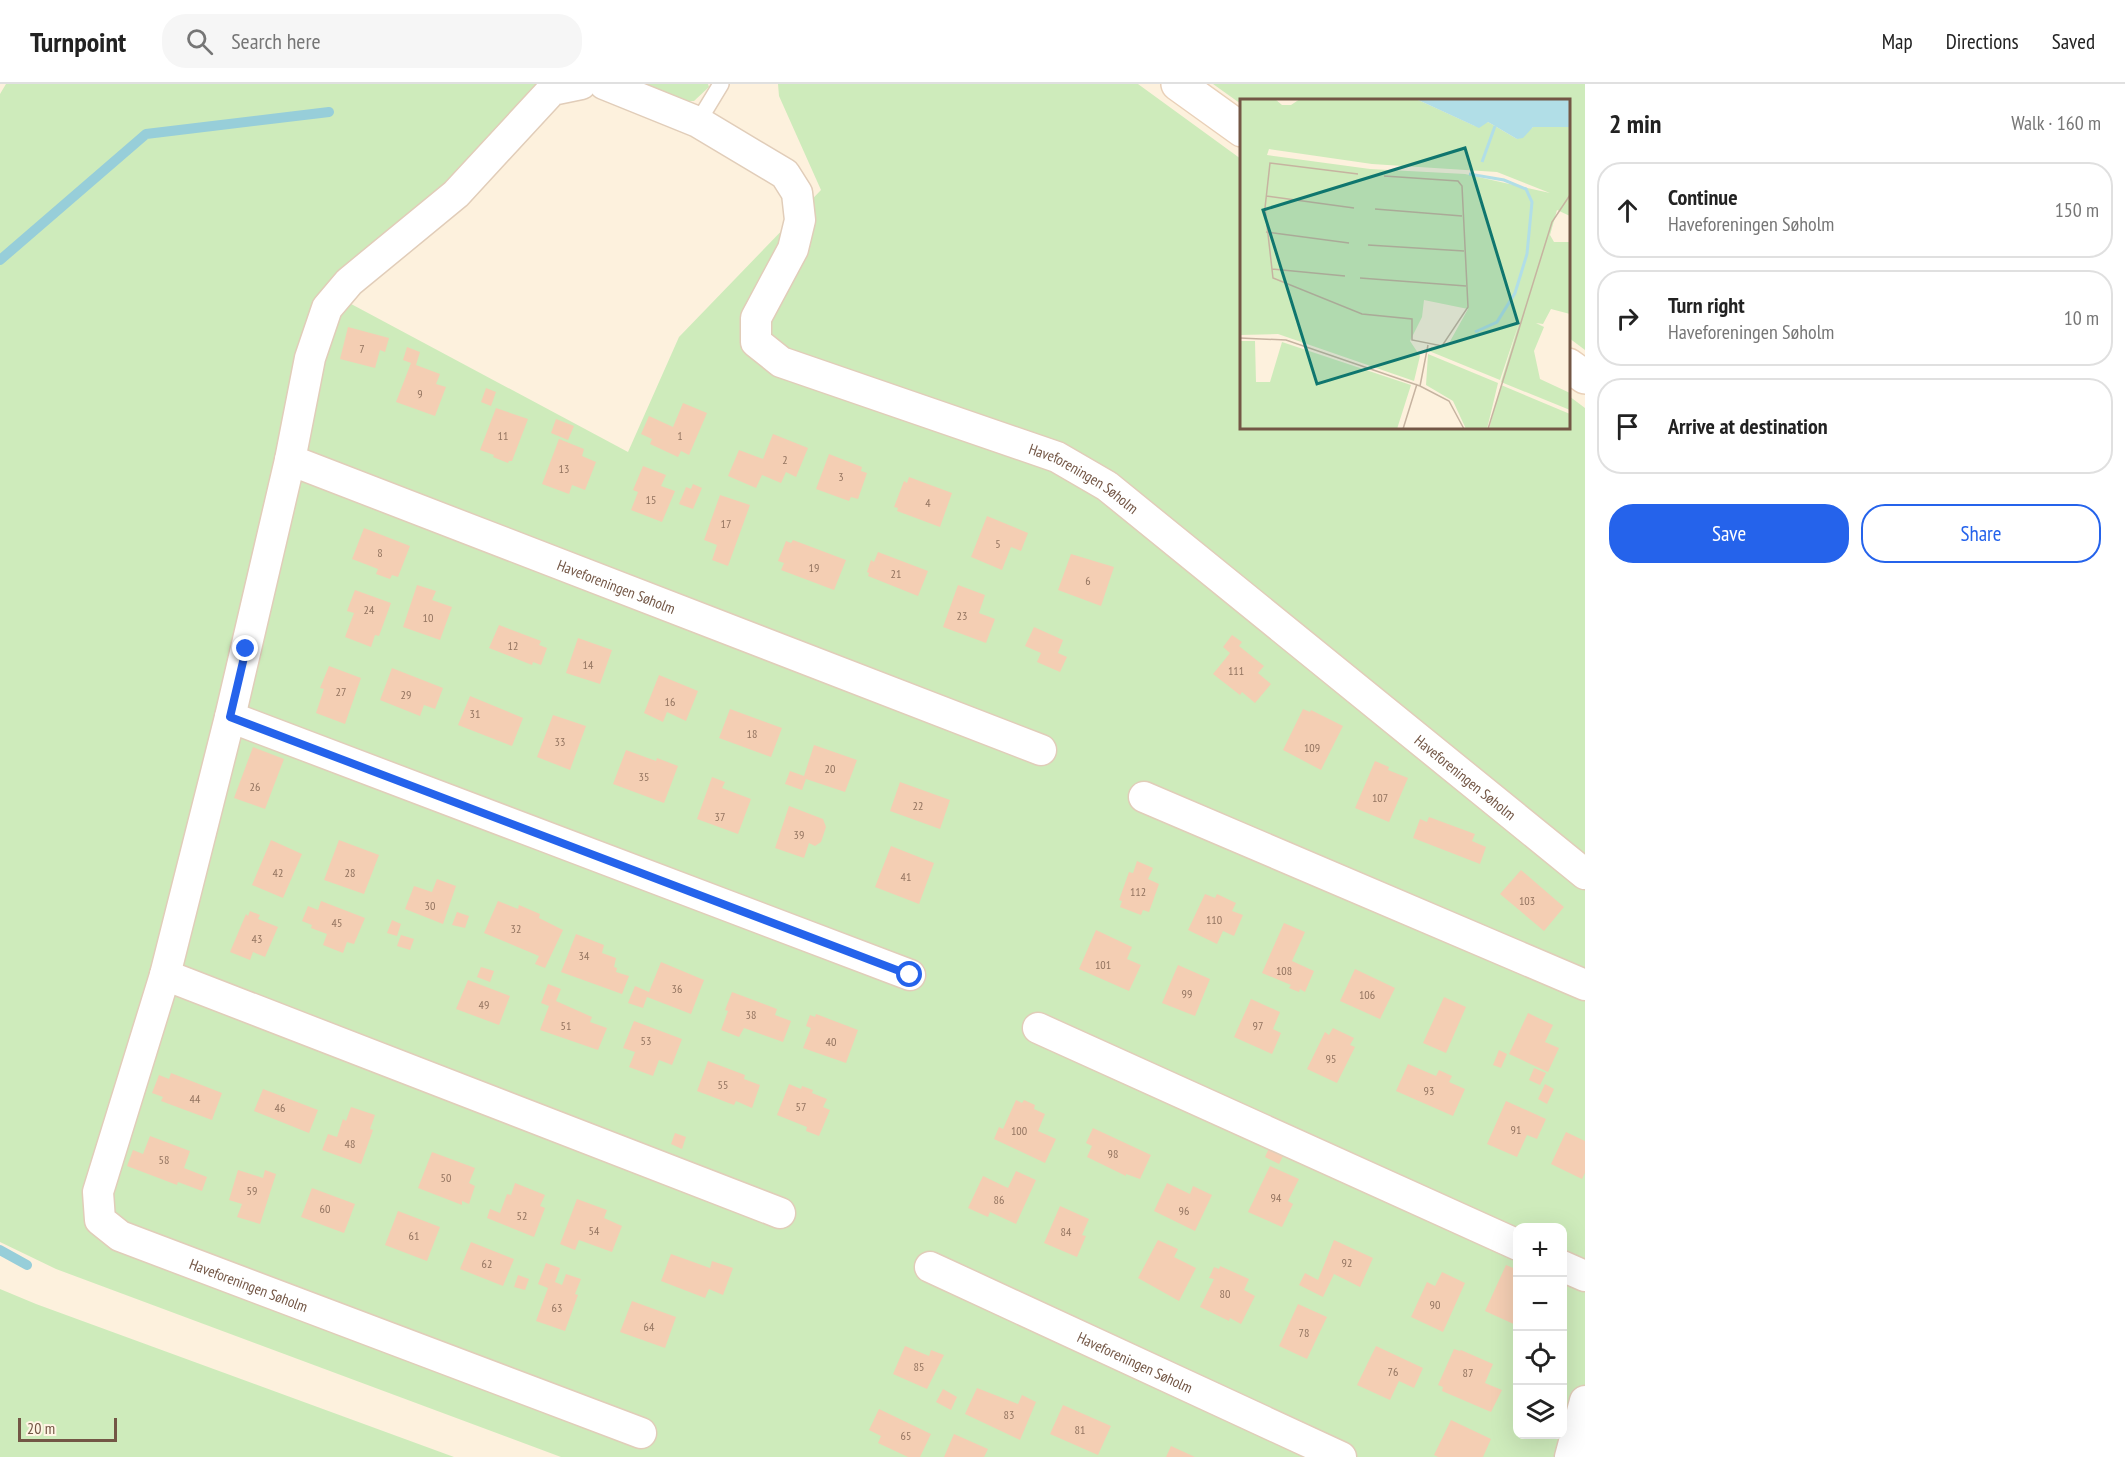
<!DOCTYPE html>
<meta charset="utf-8">
<style>
:root{--surface:#fff;--page:#f6f6f6;--text:#222;--muted:#767676;--line:#e0e0e0;--accent:#2563eb}
body{margin:0;font-family:"PT Sans Narrow",sans-serif;background:var(--page);color:var(--text)}
.controls{position:absolute;right:18px;bottom:18px;display:grid;overflow:hidden;border-radius:12px;box-shadow:0 6px 24px #0002}
.controls button{width:54px;height:54px;display:grid;place-items:center;padding:0;border:0;border-bottom:2px solid var(--line);background:var(--surface);color:var(--text);font:30px sans-serif}
.scale{position:absolute;left:18px;bottom:15px;width:99px;box-sizing:border-box;padding-left:6px;border:3px solid #735645;border-top:0;font-size:16px;line-height:21px;white-space:nowrap;color:#735645;-webkit-text-stroke:4px #fff5e4;paint-order:stroke}
.stop{position:absolute;width:18px;height:18px;margin:-14px;border:4px solid #2563eb;border-radius:50%;background:#fff}
.stop.end{background:#2563eb;border-color:#fff;box-shadow:0 2px 6px #0008}
.list{margin:0;padding:0;list-style:none}
h2{display:flex;justify-content:space-between;align-items:center;height:78px;margin:0;padding:0 24px;font-size:26px}
h2 small{font-size:20px;font-weight:400;color:var(--muted)}
.list li{display:grid;grid-template-columns:39px 1fr auto;gap:18px;align-items:center;box-sizing:border-box;height:96px;margin:0 12px 12px;padding:0 12px;border:2px solid var(--line);border-radius:24px}
.list b{display:block;font-size:22px;white-space:nowrap}
.list p{margin:0;font-size:20px;white-space:nowrap;color:var(--muted)}
.list em{font-size:20px;font-style:normal;color:var(--muted)}
.actions{display:flex;gap:12px;padding:18px 24px}
.actions a{flex:1;padding:14px 0;border:2px solid var(--accent);border-radius:24px;text-align:center;font-size:21px;color:var(--accent)}
.actions .main{background:var(--accent);color:#fff}
.icon{flex:none;width:33px;height:33px;fill:none;stroke:currentColor;stroke-width:2;stroke-linecap:round;stroke-linejoin:round}
.map{position:relative;flex:none;width:1585px;height:1373px;overflow:hidden}
header{display:flex;align-items:center;gap:36px;box-sizing:border-box;height:84px;padding:0 30px;background:var(--surface);border-bottom:2px solid var(--line)}
header strong{font-size:28px}
nav{display:flex;gap:33px;margin-inline-start:auto;font-size:21px}
.search{width:420px;height:54px;background:var(--page);display:flex;align-items:center;gap:15px;box-sizing:border-box;padding:0 21px;border-radius:24px;color:var(--muted);font-size:22px}
main{display:flex}
aside{flex:1;background:var(--surface)}
.map>svg:first-child{display:block}
</style>
<header>
<strong>Turnpoint</strong>
<div class="search"><svg class="icon" aria-label="search" viewBox="0 0 24 24"><circle cx="10" cy="10" r="6"/><path d="M15 15l6 6"/></svg>Search here</div>
<nav><a>Map</a><a>Directions</a><a>Saved</a></nav>
</header>
<main>
<div class="map">
<svg width="1585" height="1373" viewBox="0 0 1585 1373">
<rect width="100%" height="100%" fill="#fdf1dd"/>
<path fill="#ceebbb" fill-rule="evenodd" d="M6,0H543L501,39L444,100L325,206L628,368L679,253L821,106L779,12L778,0H1138L1241,75L1242,344H1568L1569,312L1585,324V1373H561L56,1185L0,1158V10ZM1518,1144H1562V1350H1518Z
M645,0H708L709,3L694,17H677Z
M1213,0H1585V266L1569,254L1568,16H1242L1241,20Z
M0,1205L36,1220L454,1373H0Z"/>
<g fill="none" stroke-linecap="round" stroke-linejoin="round">
<path stroke="#97ced9" stroke-width="10" d="M0,176L146,50L329,28
M0,1166L27,1181"/>
</g>
<path fill="#f4ceb3" d="M348,243L389,254L385,268L380,266L375,284L340,275Z
M407,263L420,268L416,281L440,290L436,300L446,303L435,332L396,318L411,279L403,276Z
M486,304L496,308L491,322L481,318Z
M683,319L707,329L689,371L681,367L678,373L650,360L652,355L641,350L649,332L673,343Z
M496,324L528,335L512,377H509L508,379L493,373L494,371L480,366Z
M556,335L574,342L568,356L551,349Z
M773,350L808,364L796,393L786,388L781,399L762,391L756,404L728,392L739,366L763,375Z
M559,355L584,365L582,372L596,378L585,406L572,401L569,410L542,400Z
M829,370L862,383L861,387L867,389L858,415L851,413L849,417L816,405Z
M643,382L666,391L661,402L675,407L662,438L631,426L638,408L633,406Z
M909,393L952,409L940,443L897,427L898,424L894,423L904,397L907,399Z
M693,400L702,404L693,425L679,420L686,403L691,405Z
M720,411L750,421L728,482L712,476L717,461L704,456Z
M987,432L1028,449L1021,467L1011,463L1002,486L971,473Z
M364,444L410,462L398,493L392,491L390,495L376,490L378,485L352,475Z
M793,456L846,476L834,506L781,486L784,479L778,477L786,457L791,459Z
M878,468L928,487L918,512L868,492L869,489L867,488L871,476L874,478Z
M1071,470L1114,483L1101,522L1058,506Z
M417,501L436,507L432,516L452,523L440,556L403,543Z
M958,501L985,511L979,529L995,535L986,559L943,543Z
M355,506L391,519L379,552L375,551L371,563L345,553L354,529L347,527Z
M499,541L541,557L539,561L547,564L541,581L533,578L532,581L489,564Z
M1034,543L1063,556L1058,569L1067,573L1060,588L1037,578L1041,569L1025,562Z
M1232,551L1242,558L1239,562L1264,582L1258,589L1271,600L1255,619L1242,608L1240,611L1213,590L1230,569L1223,563Z
M578,554L612,566L600,600L566,589Z
M329,582L361,594L345,640L316,629L324,605L320,604Z
M392,584L443,604L435,625L424,621L420,632L380,616Z
M659,591L698,607L686,637L667,628L663,638L644,629Z
M470,612L523,634L512,662L458,641Z
M730,625L782,644L771,673L719,654Z
M1303,625L1310,628L1311,626L1343,642L1321,686L1283,666Z
M553,631L586,642L570,686L537,673Z
M814,661L857,676L845,708L806,695L802,706L785,700L790,687L804,692Z
M253,663L284,675L265,725L234,714Z
M626,666L656,677L657,674L678,682L664,719L613,700Z
M1375,677L1389,683L1388,686L1408,694L1389,738L1355,724Z
M712,693L725,698L722,704L751,715L738,750L697,735Z
M900,698L950,716L940,745L890,727Z
M789,722L823,735L826,743L821,758L815,762L809,759L804,774L775,764Z
M1429,733L1475,750L1472,757L1486,763L1480,780L1413,754L1420,735L1427,738Z
M271,756L302,770L283,814L252,801Z
M339,756L379,771L364,810L324,796Z
M891,762L934,779L919,820L875,803Z
M1137,777L1153,784L1148,795L1159,800L1149,828L1143,826L1141,831L1120,823L1122,817L1119,816L1129,788L1133,789Z
M1521,786L1564,823L1544,847L1500,810Z
M437,795L456,802L443,840L405,825L414,802L432,808Z
M1205,810L1215,814L1217,810L1236,819L1232,827L1243,831L1234,852L1223,847L1217,860L1188,846Z
M321,817L365,834L354,860L347,858L343,869L323,861L327,850L311,844L312,841L302,837L308,822L318,826Z
M498,817L518,825L519,821L540,830L539,834L563,846L545,884L535,880L539,872L484,849Z
M250,827L260,831L258,835L278,843L265,873L253,868L250,876L230,868L246,830L248,832Z
M457,828L469,832L465,844L452,841Z
M392,836L401,840L397,852L387,849Z
M1284,839L1305,848L1292,877L1314,887L1305,908L1300,905L1299,908L1289,904L1291,901L1262,889Z
M1096,846L1132,863L1127,875L1141,881L1129,907L1079,885Z
M576,850L604,861L602,869L616,874L614,883L617,884L616,888L629,892L622,910L561,888Z
M401,851L414,855L410,866L397,862Z
M661,878L704,896L691,930L647,913L643,924L628,919L635,902L649,908Z
M1178,881L1210,895L1195,932L1162,919Z
M481,883L494,887L490,898L477,893Z
M1355,885L1395,904L1380,935L1340,917Z
M468,896L510,912L499,941L456,925Z
M548,900L561,905L556,917L592,933L590,938L607,944L598,966L540,946L549,922L541,919Z
M732,908L777,925L775,931L791,937L783,958L744,944L739,953L721,946L728,927L725,926Z
M1444,913L1466,923L1446,969L1423,959Z
M1251,915L1280,928L1273,945L1281,949L1272,970L1234,953Z
M1528,929L1553,941L1545,958L1559,964L1548,988L1509,970Z
M816,930L858,946L846,979L803,964L811,944L806,942L810,931L815,933Z
M634,937L682,955L672,981L659,976L653,992L629,983L635,968L623,964Z
M1333,944L1354,954L1350,961L1355,963L1337,999L1307,985L1325,948L1329,951Z
M1499,966L1507,970L1501,984L1493,981Z
M708,977L745,991L744,995L760,1001L752,1024L736,1017L734,1021L697,1007Z
M1408,980L1436,992L1439,986L1452,992L1449,998L1465,1005L1453,1032L1396,1007Z
M1534,984L1546,989L1540,1001L1529,996Z
M171,989L222,1009L212,1036L161,1017L163,1013L152,1009L159,991L169,995Z
M789,1000L801,1005L802,1002L813,1006L812,1009L827,1015L823,1023L830,1026L819,1052L806,1047L807,1043L777,1031Z
M1545,1000L1554,1005L1547,1020L1538,1015Z
M263,1005L318,1026L309,1049L254,1027Z
M1016,1016L1022,1019L1024,1016L1035,1021L1034,1025L1045,1030L1038,1047L1056,1055L1045,1079L994,1055L999,1043L1003,1045Z
M1506,1017L1546,1035L1537,1055L1527,1051L1517,1073L1487,1060Z
M351,1023L375,1031L370,1045L373,1046L361,1080L322,1066L328,1050L337,1053L343,1035L346,1037Z
M1093,1044L1151,1071L1140,1095L1126,1090V1092L1087,1073L1092,1062L1086,1059Z
M1566,1048L1585,1057V1089L1582,1095L1551,1080Z
M675,1049L686,1053L682,1065L671,1060Z
M150,1052L190,1067L184,1084L207,1093L202,1107L178,1098L177,1101L127,1082L133,1066L143,1070Z
M1269,1064L1284,1070L1279,1080L1265,1073Z
M432,1068L475,1084L469,1099L475,1102L469,1120L462,1117V1121L418,1104Z
M1270,1082L1299,1095L1288,1117L1293,1120L1282,1143L1248,1128Z
M238,1086L263,1094L265,1086L276,1090L260,1140L237,1133L242,1120L229,1116Z
M1016,1087L1036,1096L1016,1140L990,1128L988,1133L968,1124L983,1092L1008,1104Z
M515,1099L545,1111L540,1122L545,1124L534,1153L487,1134L490,1125L500,1129L507,1110L511,1111Z
M1167,1099L1190,1110L1193,1102L1212,1111L1195,1147L1154,1127Z
M312,1104L355,1120L344,1149L301,1133Z
M577,1115L607,1126L604,1134L622,1142L612,1168L579,1156L575,1166L560,1160Z
M1060,1122L1089,1135L1082,1151L1086,1152L1077,1173L1044,1159Z
M398,1127L440,1143L427,1177L385,1161Z
M1158,1156L1178,1165L1174,1173L1196,1184L1179,1217L1138,1194Z
M1334,1156L1373,1174L1360,1203L1334,1190L1323,1213L1299,1201L1305,1189L1318,1196Z
M471,1158L514,1175L503,1202L460,1185Z
M671,1170L710,1184L712,1177L733,1184L723,1211L709,1205L705,1214L661,1197Z
M546,1179L560,1184L555,1198L562,1201L566,1190L581,1195L575,1210L578,1211L565,1247L536,1237L548,1204L538,1200Z
M1506,1181L1518,1186V1242L1485,1227Z
M1220,1182L1249,1195L1244,1206L1255,1212L1241,1240L1230,1234L1229,1237L1200,1223L1214,1195L1209,1194L1214,1183L1219,1185Z
M1442,1188L1465,1199L1443,1248L1411,1233L1427,1198L1435,1202Z
M518,1191L529,1195L525,1206L514,1203Z
M632,1217L676,1233L665,1264L620,1248Z
M1298,1220L1327,1233L1307,1275L1279,1262Z
M905,1262L929,1272L931,1266L944,1271L927,1305L893,1290Z
M1376,1262L1423,1284L1414,1304L1399,1297L1390,1316L1357,1301Z
M1454,1265L1460,1267L1461,1266L1493,1280L1485,1299L1502,1306L1491,1328L1442,1307L1443,1303L1438,1301Z
M977,1304L1018,1320L1022,1311L1036,1318L1020,1356L965,1330Z
M943,1305L957,1313L951,1326L936,1318Z
M1063,1321L1111,1342L1098,1371L1050,1350Z
M879,1325L931,1350L920,1373H908L878,1359L881,1352L869,1346Z
M1451,1336L1491,1355L1483,1373H1438L1434,1371Z
M954,1350L988,1365L984,1373H944Z
M1171,1362L1195,1373H1166Z"/>
<g fill="none" stroke-linecap="round" stroke-linejoin="round">
<defs>
<path id="lane" d="M698,38L721,0"/>
<g id="street">
<path id="s1" d="M581,0L552,6L456,110L349,198L327,224L310,274L290,376L230,633L165,891L98,1108L100,1136L120,1152L641,1349"/>
<path id="s2" d="M604,0L698,38L785,90L797,109L800,136L793,165L756,234V258L781,278L1057,373L1107,402L1585,790"/>
<path id="s3" d="M290,376L1041,666"/>
<path d="M230,633L910,891"/>
<path d="M1144,713L1585,901"/>
<path d="M165,891L780,1129"/>
<path d="M1038,944L1518,1161"/>
<path d="M1562,1182L1585,1192"/>
<path id="s4" d="M930,1183L1341,1373"/>
<path d="M1570,1373L1585,1317"/>
</g>
<path id="secondary" d="M1178,0L1242,46
M1568,281L1585,293"/>
</defs>
<use href="#lane" stroke="#e1cdb9" stroke-width="18"/>
<use href="#street" stroke="#e1cdb9" stroke-width="33"/>
<use href="#secondary" stroke="#e9d0b8" stroke-width="36"/>
<use href="#lane" stroke="#fff" stroke-width="15"/>
<use href="#street" stroke="#fff" stroke-width="30"/>
<use href="#secondary" stroke="#fff" stroke-width="33"/>
</g>
<g fill="none" stroke-linecap="round" stroke-linejoin="round">
<path stroke="#2563eb" stroke-width="8" d="M246,565L230,633L910,891"/>
</g>
<g text-anchor="middle" dominant-baseline="central" stroke-width="4.5" stroke-linejoin="round" paint-order="stroke">
<g font-size="12" fill="#937460">
<text x="362" y="264">7</text>
<text x="420" y="309">9</text>
<text x="503" y="351">11</text>
<text x="680" y="351">1</text>
<text x="785" y="375">2</text>
<text x="564" y="384">13</text>
<text x="841" y="392">3</text>
<text x="651" y="415">15</text>
<text x="928" y="418">4</text>
<text x="726" y="439">17</text>
<text x="998" y="459">5</text>
<text x="380" y="468">8</text>
<text x="814" y="483">19</text>
<text x="896" y="489">21</text>
<text x="1088" y="496">6</text>
<text x="369" y="525">24</text>
<text x="962" y="531">23</text>
<text x="428" y="533">10</text>
<text x="513" y="561">12</text>
<text x="588" y="580">14</text>
<text x="1236" y="586">111</text>
<text x="341" y="607">27</text>
<text x="406" y="610">29</text>
<text x="670" y="617">16</text>
<text x="475" y="629">31</text>
<text x="752" y="649">18</text>
<text x="560" y="657">33</text>
<text x="1312" y="663">109</text>
<text x="830" y="684">20</text>
<text x="644" y="692">35</text>
<text x="255" y="702">26</text>
<text x="1380" y="713">107</text>
<text x="918" y="721">22</text>
<text x="720" y="732">37</text>
<text x="799" y="750">39</text>
<text x="278" y="788">42</text>
<text x="350" y="788">28</text>
<text x="906" y="792">41</text>
<text x="1138" y="807">112</text>
<text x="1527" y="816">103</text>
<text x="430" y="821">30</text>
<text x="1214" y="835">110</text>
<text x="337" y="838">45</text>
<text x="516" y="844">32</text>
<text x="257" y="854">43</text>
<text x="584" y="871">34</text>
<text x="1103" y="880">101</text>
<text x="1284" y="886">108</text>
<text x="677" y="904">36</text>
<text x="1187" y="909">99</text>
<text x="1367" y="910">106</text>
<text x="484" y="920">49</text>
<text x="751" y="930">38</text>
<text x="566" y="941">51</text>
<text x="1258" y="941">97</text>
<text x="646" y="956">53</text>
<text x="831" y="957">40</text>
<text x="1331" y="974">95</text>
<text x="723" y="1000">55</text>
<text x="1429" y="1006">93</text>
<text x="195" y="1014">44</text>
<text x="801" y="1022">57</text>
<text x="280" y="1023">46</text>
<text x="1516" y="1045">91</text>
<text x="1019" y="1046">100</text>
<text x="350" y="1059">48</text>
<text x="1113" y="1069">98</text>
<text x="164" y="1075">58</text>
<text x="446" y="1093">50</text>
<text x="252" y="1106">59</text>
<text x="1276" y="1113">94</text>
<text x="999" y="1115">86</text>
<text x="325" y="1124">60</text>
<text x="1184" y="1126">96</text>
<text x="522" y="1131">52</text>
<text x="594" y="1146">54</text>
<text x="1066" y="1147">84</text>
<text x="414" y="1151">61</text>
<text x="1347" y="1178">92</text>
<text x="487" y="1179">62</text>
<text x="1225" y="1209">80</text>
<text x="1435" y="1220">90</text>
<text x="557" y="1223">63</text>
<text x="649" y="1242">64</text>
<text x="1304" y="1248">78</text>
<text x="919" y="1282">85</text>
<text x="1393" y="1287">76</text>
<text x="1468" y="1288">87</text>
<text x="1009" y="1330">83</text>
<text x="1080" y="1345">81</text>
<text x="906" y="1351">65</text>
</g>
<g font-size="15" fill="#735645" stroke="#fff5e4">
<text stroke="none"><textPath href="#s2" startOffset="742">Haveforeningen Søholm</textPath></text>
<text stroke="none"><textPath href="#s3" startOffset="350">Haveforeningen Søholm</textPath></text>
<text stroke="none"><textPath href="#s2" startOffset="1228">Haveforeningen Søholm</textPath></text>
<text stroke="none"><textPath href="#s1" startOffset="1449">Haveforeningen Søholm</textPath></text>
<text stroke="none"><textPath href="#s4" startOffset="226">Haveforeningen Søholm</textPath></text>
</g>
</g>
<g transform="translate(1240 15)">
<rect width="330" height="330" fill="#fdf1dd"/>
<path d="M0,0H35L42,6H51L60,0H176L235,27L248,23L277,40L293,28H330V117L317,111L310,136L314,143H330V215L311,210L303,225L296,224L304,228L294,252L300,280L330,294V311L261,283L280,221L260,281L189,252L191,248L208,246L228,210L184,201L182,218L170,242L180,257L174,282L38,235L0,236ZM29,50L132,65L257,73L310,94L225,75L130,70L27,56ZM0,242H15L16,283H30L42,243L171,286L157,330H0ZM188,255L258,284L247,330H226L213,302L186,286ZM261,286L330,315L329,330H249Z" fill="#ceebbb" fill-rule="evenodd"/>
<path d="M176,0H330V28H293L283,39L277,40L248,23L239,29Z" fill="#b1dee7"/>
<path fill="none" stroke="#b1dee7" stroke-width="3" d="M242,63L255,27M229,75L264,81L286,90L292,103L287,155L275,194L257,223L235,233"/>
<path fill="none" stroke="#c6b3a0" stroke-width="1.5" d="M118,75L30,64L25,109L33,179L122,215L172,220V241L202,247L228,208L222,87L218,82L144,77M26,97L114,109M135,110L222,117M26,133L109,144M128,146L224,152M32,170L105,177M120,179L226,187M0,239L46,241L180,287L209,302L224,330M180,287L188,246M163,330L177,285M248,330L312,123L330,96"/>
<path fill="#0f766e" fill-opacity="0.15" stroke="#0f766e" stroke-width="3" d="M225,49L278,224L77,285L23,111Z"/>
<rect width="330" height="330" fill="none" stroke="#735645" stroke-width="3"/>
</g>
</svg>
<div class="controls">
<button>+</button>
<button>−</button>
<button><svg class="icon" aria-label="locate" viewBox="0 0 24 24"><circle cx="12" cy="12" r="6"/><path d="M12 2v4M12 18v4M2 12h4M18 12h4"/></svg></button>
<button><svg class="icon" aria-label="layers" viewBox="0 0 24 24"><path d="M12 4l9 5-9 5-9-5zM3 14l9 5 9-5"/></svg></button>
</div>
<div class="scale">20 m</div>
<div class="stop" style="left:910px;top:891px"></div>
<div class="stop end" style="left:246px;top:565px"></div>
</div>
<aside>
<h2>2 min<small>Walk · 160 m</small></h2>
<ul class="list">
<li><svg class="icon" aria-label="ahead" viewBox="0 0 24 24"><path d="M12 20V5M6 11l6-6 6 6"/></svg><div><b>Continue</b><p>Haveforeningen Søholm</p></div><em>150 m</em></li>
<li><svg class="icon" aria-label="right" viewBox="0 0 24 24"><path d="M7 20v-9h11M14 6l5 5-5 5"/></svg><div><b>Turn right</b><p>Haveforeningen Søholm</p></div><em>10 m</em></li>
<li><svg class="icon" aria-label="arrive" viewBox="0 0 24 24"><path d="M6 21V4h12l-3 4 3 4H6"/></svg><div><b>Arrive at destination</b></div></li>
</ul>
<div class="actions"><a class="main">Save</a><a>Share</a></div>
</aside>
</main>
